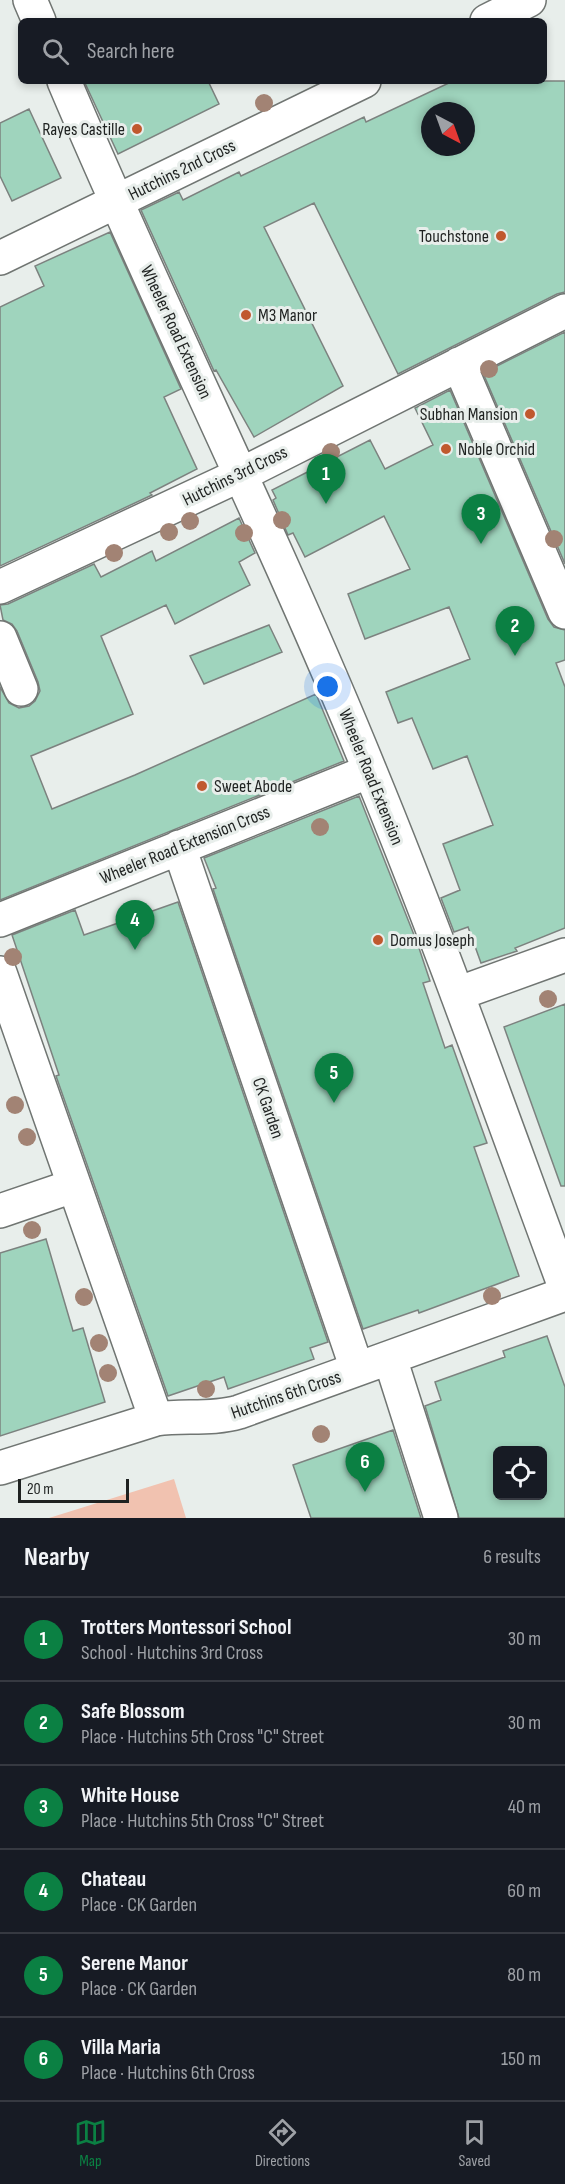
<!DOCTYPE html>
<meta charset="utf-8">
<style>
:root{--surface:#171b24;--page:#242831;--text:#f1f3f6;--muted:#9ea1a6;--line:#363941;--accent:#0b8043}
body{margin:0;font-family:"Sofia Sans Condensed",sans-serif;background:var(--page);color:var(--text)}
.controls{position:absolute;right:18px;bottom:18px;display:grid;overflow:hidden;border-radius:9px;box-shadow:0 3px 9px #0003}
.controls button{width:54px;height:54px;display:grid;place-items:center;padding:0;border:0;border-bottom:2px solid var(--line);background:var(--surface);color:var(--text);font:30px sans-serif}
.compass{position:absolute;left:421px;top:102px;width:54px;height:54px;border-radius:50%;background:var(--surface);box-shadow:0 3px 9px #0003;rotate:139deg}
.scale{position:absolute;left:18px;bottom:15px;width:111px;box-sizing:border-box;padding-left:6px;border:3px solid #1f2221;border-top:0;font-size:16px;line-height:21px;white-space:nowrap;color:#1f2221;-webkit-text-stroke:4px #e8eeeb;paint-order:stroke}
.you{position:absolute;left:328px;top:687px;width:21px;height:21px;margin:-15px;border:4px solid #fff;border-radius:50%;background:#1a73e8;box-shadow:0 0 0 9px #1a73e833}
.badge{display:grid;place-items:center;width:39px;height:39px;border-radius:50%;background:var(--accent);color:#fff;font-size:20px;font-weight:700}
.pin{position:absolute;translate:-50% -50px;filter:drop-shadow(0 2px 3px #0008)}
.pin::after{content:'';position:absolute;top:32px;width:21px;height:18px;background:inherit;clip-path:polygon(0 0,100% 0,50% 100%)}
.list{margin:0;padding:0;list-style:none}
h2{display:flex;justify-content:space-between;align-items:center;height:78px;margin:0;padding:0 24px;font-size:26px}
h2 small{font-size:20px;font-weight:400;color:var(--muted)}
.list li{display:grid;grid-template-columns:39px 1fr auto;gap:18px;align-items:center;box-sizing:border-box;height:84px;padding:0 24px;border-top:2px solid var(--line)}
.list b{display:block;font-size:22px;white-space:nowrap}
.list p{margin:0;font-size:20px;white-space:nowrap;color:var(--muted)}
.list em{font-size:20px;font-style:normal;color:var(--muted)}
.icon{flex:none;width:33px;height:33px;fill:none;stroke:currentColor;stroke-width:2;stroke-linecap:round;stroke-linejoin:round}
.map{position:relative;flex:none;width:565px;height:1518px;overflow:hidden}
.search{position:absolute;background:var(--surface);box-shadow:0 3px 9px #0003;left:18px;right:18px;top:18px;height:66px;display:flex;align-items:center;gap:15px;box-sizing:border-box;padding:0 21px;border-radius:9px;color:var(--muted);font-size:22px}
.sheet{height:582px;background:var(--surface)}
nav{display:flex;justify-content:space-around;align-items:center;box-sizing:border-box;height:84px;border-top:2px solid var(--line);background:var(--surface);font-size:16px;color:var(--muted)}
nav a{display:grid;justify-items:center;gap:3px}
nav .on{color:var(--accent)}
.map>svg:first-child{display:block}
</style>
<div class="map">
<svg width="565" height="1518" viewBox="0 0 565 1518">
<rect width="100%" height="100%" fill="#e8eeeb"/>
<path fill="#f1c2b0" d="M174,1479L186,1518H49Z"/>
<path fill="#9fd4bd" stroke="#7c827f" stroke-width="1.5" fill-rule="evenodd" d="M84,81H208L219,104L118,154Z
M453,81H565V292L557,294L398,374L314,203L264,227L343,386L254,437L216,370L214,371L141,210L179,192L183,200L239,172L241,176L364,117L366,122ZM430,111H466V147H430Z
M29,109L61,178L12,201L0,176V123Z
M110,232L181,389L164,397L197,469L150,493L152,495L0,566V307L44,286L35,266Z
M565,332V564L483,373Z
M450,390L548,619L554,627L565,630V660L556,663L565,687V928L515,948L517,951L481,963L468,927L454,932L441,898L460,890L443,844L493,825L467,756L433,769L412,718L398,723L386,692L470,659L449,607L365,639L348,594L410,569L384,516L305,557L293,533L288,535L273,500L276,498L272,490L370,440L385,469L433,445L415,408Z
M239,518L255,553L239,562L250,585L175,624L166,605L101,636L133,714L31,756L52,809L135,775L316,694L344,761L0,900V687L9,703L19,708L29,706L35,701L40,691L38,682L17,631L12,624L3,620L0,605L8,604L94,564L101,577L152,551L156,561Z
M269,625L282,652L204,684L190,656Z
M359,796L418,945L430,981L423,983L445,1048L452,1045L487,1143L474,1147L519,1276L419,1313L418,1310L363,1329L213,889L216,888L204,858Z
M178,902L328,1342L310,1348L314,1359L228,1389L224,1377L168,1396L56,1076L59,1075L12,935L75,910L84,935Z
M565,1004V1186H561L504,1027Z
M46,1239L73,1331L83,1328L105,1402L0,1436V1253Z
M547,1336L565,1387V1518H459L425,1406L441,1400L435,1382L505,1357L503,1351ZM498,1450H543V1496H498Z
M393,1430L421,1518H311L293,1465Z"/>
<g fill="none" stroke-linecap="round" stroke-linejoin="round">
<defs>
<path id="minor" d="M30,0L39,21
M487,21L529,0
M64,81C162,313 275,538 370,771C440,941 501,1114 565,1287
M0,258L364,81
M459,364L565,612
M0,587L242,474L565,311
M0,638L21,689
M179,847L357,1369
M0,920L370,771
M0,973L156,1419
M457,994L565,955
M0,1211L73,1186
M390,1358L441,1518
M0,1468L156,1419C184,1415 212,1420 239,1412L565,1294"/>
</defs>
<use href="#minor" stroke="#707572" stroke-width="36"/>
<use href="#minor" stroke="#fff" stroke-width="33"/>
</g>
<g fill="#a28374">
<circle cx="264" cy="103" r="9"/>
<circle cx="489" cy="369" r="9"/>
<circle cx="331" cy="452" r="9"/>
<circle cx="282" cy="520" r="9"/>
<circle cx="190" cy="521" r="9"/>
<circle cx="169" cy="532" r="9"/>
<circle cx="244" cy="533" r="9"/>
<circle cx="554" cy="539" r="9"/>
<circle cx="114" cy="553" r="9"/>
<circle cx="320" cy="827" r="9"/>
<circle cx="13" cy="957" r="9"/>
<circle cx="548" cy="999" r="9"/>
<circle cx="15" cy="1105" r="9"/>
<circle cx="27" cy="1137" r="9"/>
<circle cx="32" cy="1230" r="9"/>
<circle cx="492" cy="1296" r="9"/>
<circle cx="84" cy="1297" r="9"/>
<circle cx="99" cy="1343" r="9"/>
<circle cx="108" cy="1373" r="9"/>
<circle cx="206" cy="1389" r="9"/>
<circle cx="321" cy="1434" r="9"/>
</g>
<g fill="#c0592e" stroke="#e8eeeb" stroke-width="2">
<circle cx="137" cy="129" r="6"/>
<circle cx="501" cy="236" r="6"/>
<circle cx="246" cy="315" r="6"/>
<circle cx="530" cy="414" r="6"/>
<circle cx="446" cy="449" r="6"/>
<circle cx="202" cy="786" r="6"/>
<circle cx="378" cy="940" r="6"/>
</g>
<g text-anchor="middle" dominant-baseline="central" stroke-width="6" stroke-linejoin="round" paint-order="stroke">
<g font-size="18" fill="#1f2221" stroke="#e8eeeb" text-anchor="start">
<text x="125" y="129" text-anchor="end">Rayes Castille</text>
<text x="489" y="236" text-anchor="end">Touchstone</text>
<text x="258" y="315">M3 Manor</text>
<text x="518" y="414" text-anchor="end">Subhan Mansion</text>
<text x="458" y="449">Noble Orchid</text>
<text x="214" y="786">Sweet Abode</text>
<text x="390" y="940">Domus Joseph</text>
</g>
<g font-size="18" fill="#1f2221" stroke="#e8eeeb">
<text transform="translate(182 170) rotate(-26)">Hutchins 2nd Cross</text>
<text transform="translate(176 332) rotate(65)">Wheeler Road Extension</text>
<text transform="translate(235 476) rotate(-26)">Hutchins 3rd Cross</text>
<text transform="translate(371 777) rotate(68)">Wheeler Road Extension</text>
<text transform="translate(185 845) rotate(-22)">Wheeler Road Extension Cross</text>
<text transform="translate(268 1108) rotate(71)">CK Garden</text>
<text transform="translate(286 1395) rotate(-19)">Hutchins 6th Cross</text>
</g>
</g>
</svg>
<div class="controls">
<button><svg class="icon" aria-label="locate" viewBox="0 0 24 24"><circle cx="12" cy="12" r="6"/><path d="M12 2v4M12 18v4M2 12h4M18 12h4"/></svg></button>
</div>
<svg class="compass" viewBox="-18 -18 36 36"><path d="M0-13l5 13h-10z" fill="#e53935"/><path d="M0 13l5-13h-10z" fill="#9ea1a6"/></svg>
<div class="scale">20 m</div>
<div class="you"></div>
<div class="pin badge" style="left:326px;top:504px">1</div>
<div class="pin badge" style="left:515px;top:656px">2</div>
<div class="pin badge" style="left:481px;top:544px">3</div>
<div class="pin badge" style="left:135px;top:950px">4</div>
<div class="pin badge" style="left:334px;top:1103px">5</div>
<div class="pin badge" style="left:365px;top:1492px">6</div>
<div class="search"><svg class="icon" aria-label="search" viewBox="0 0 24 24"><circle cx="10" cy="10" r="6"/><path d="M15 15l6 6"/></svg>Search here</div>
</div>
<section class="sheet">
<h2>Nearby<small>6 results</small></h2>
<ul class="list">
<li><span class="badge">1</span><div><b>Trotters Montessori School</b><p>School · Hutchins 3rd Cross</p></div><em>30 m</em></li>
<li><span class="badge">2</span><div><b>Safe Blossom</b><p>Place · Hutchins 5th Cross &quot;C&quot; Street</p></div><em>30 m</em></li>
<li><span class="badge">3</span><div><b>White House</b><p>Place · Hutchins 5th Cross &quot;C&quot; Street</p></div><em>40 m</em></li>
<li><span class="badge">4</span><div><b>Chateau</b><p>Place · CK Garden</p></div><em>60 m</em></li>
<li><span class="badge">5</span><div><b>Serene Manor</b><p>Place · CK Garden</p></div><em>80 m</em></li>
<li><span class="badge">6</span><div><b>Villa Maria</b><p>Place · Hutchins 6th Cross</p></div><em>150 m</em></li>
</ul>
</section>
<nav>
<a class="on"><svg class="icon" aria-label="map" viewBox="0 0 24 24"><path d="M3 6l6-2 6 2 6-2v14l-6 2-6-2-6 2zM9 4v14M15 6v14"/></svg>Map</a>
<a><svg class="icon" aria-label="directions" viewBox="0 0 24 24"><path d="M12 3l9 9-9 9-9-9zM9 14v-3h6M13 9l2 2-2 2"/></svg>Directions</a>
<a><svg class="icon" aria-label="saved" viewBox="0 0 24 24"><path d="M7 4h10v16l-5-4-5 4z"/></svg>Saved</a>
</nav>
